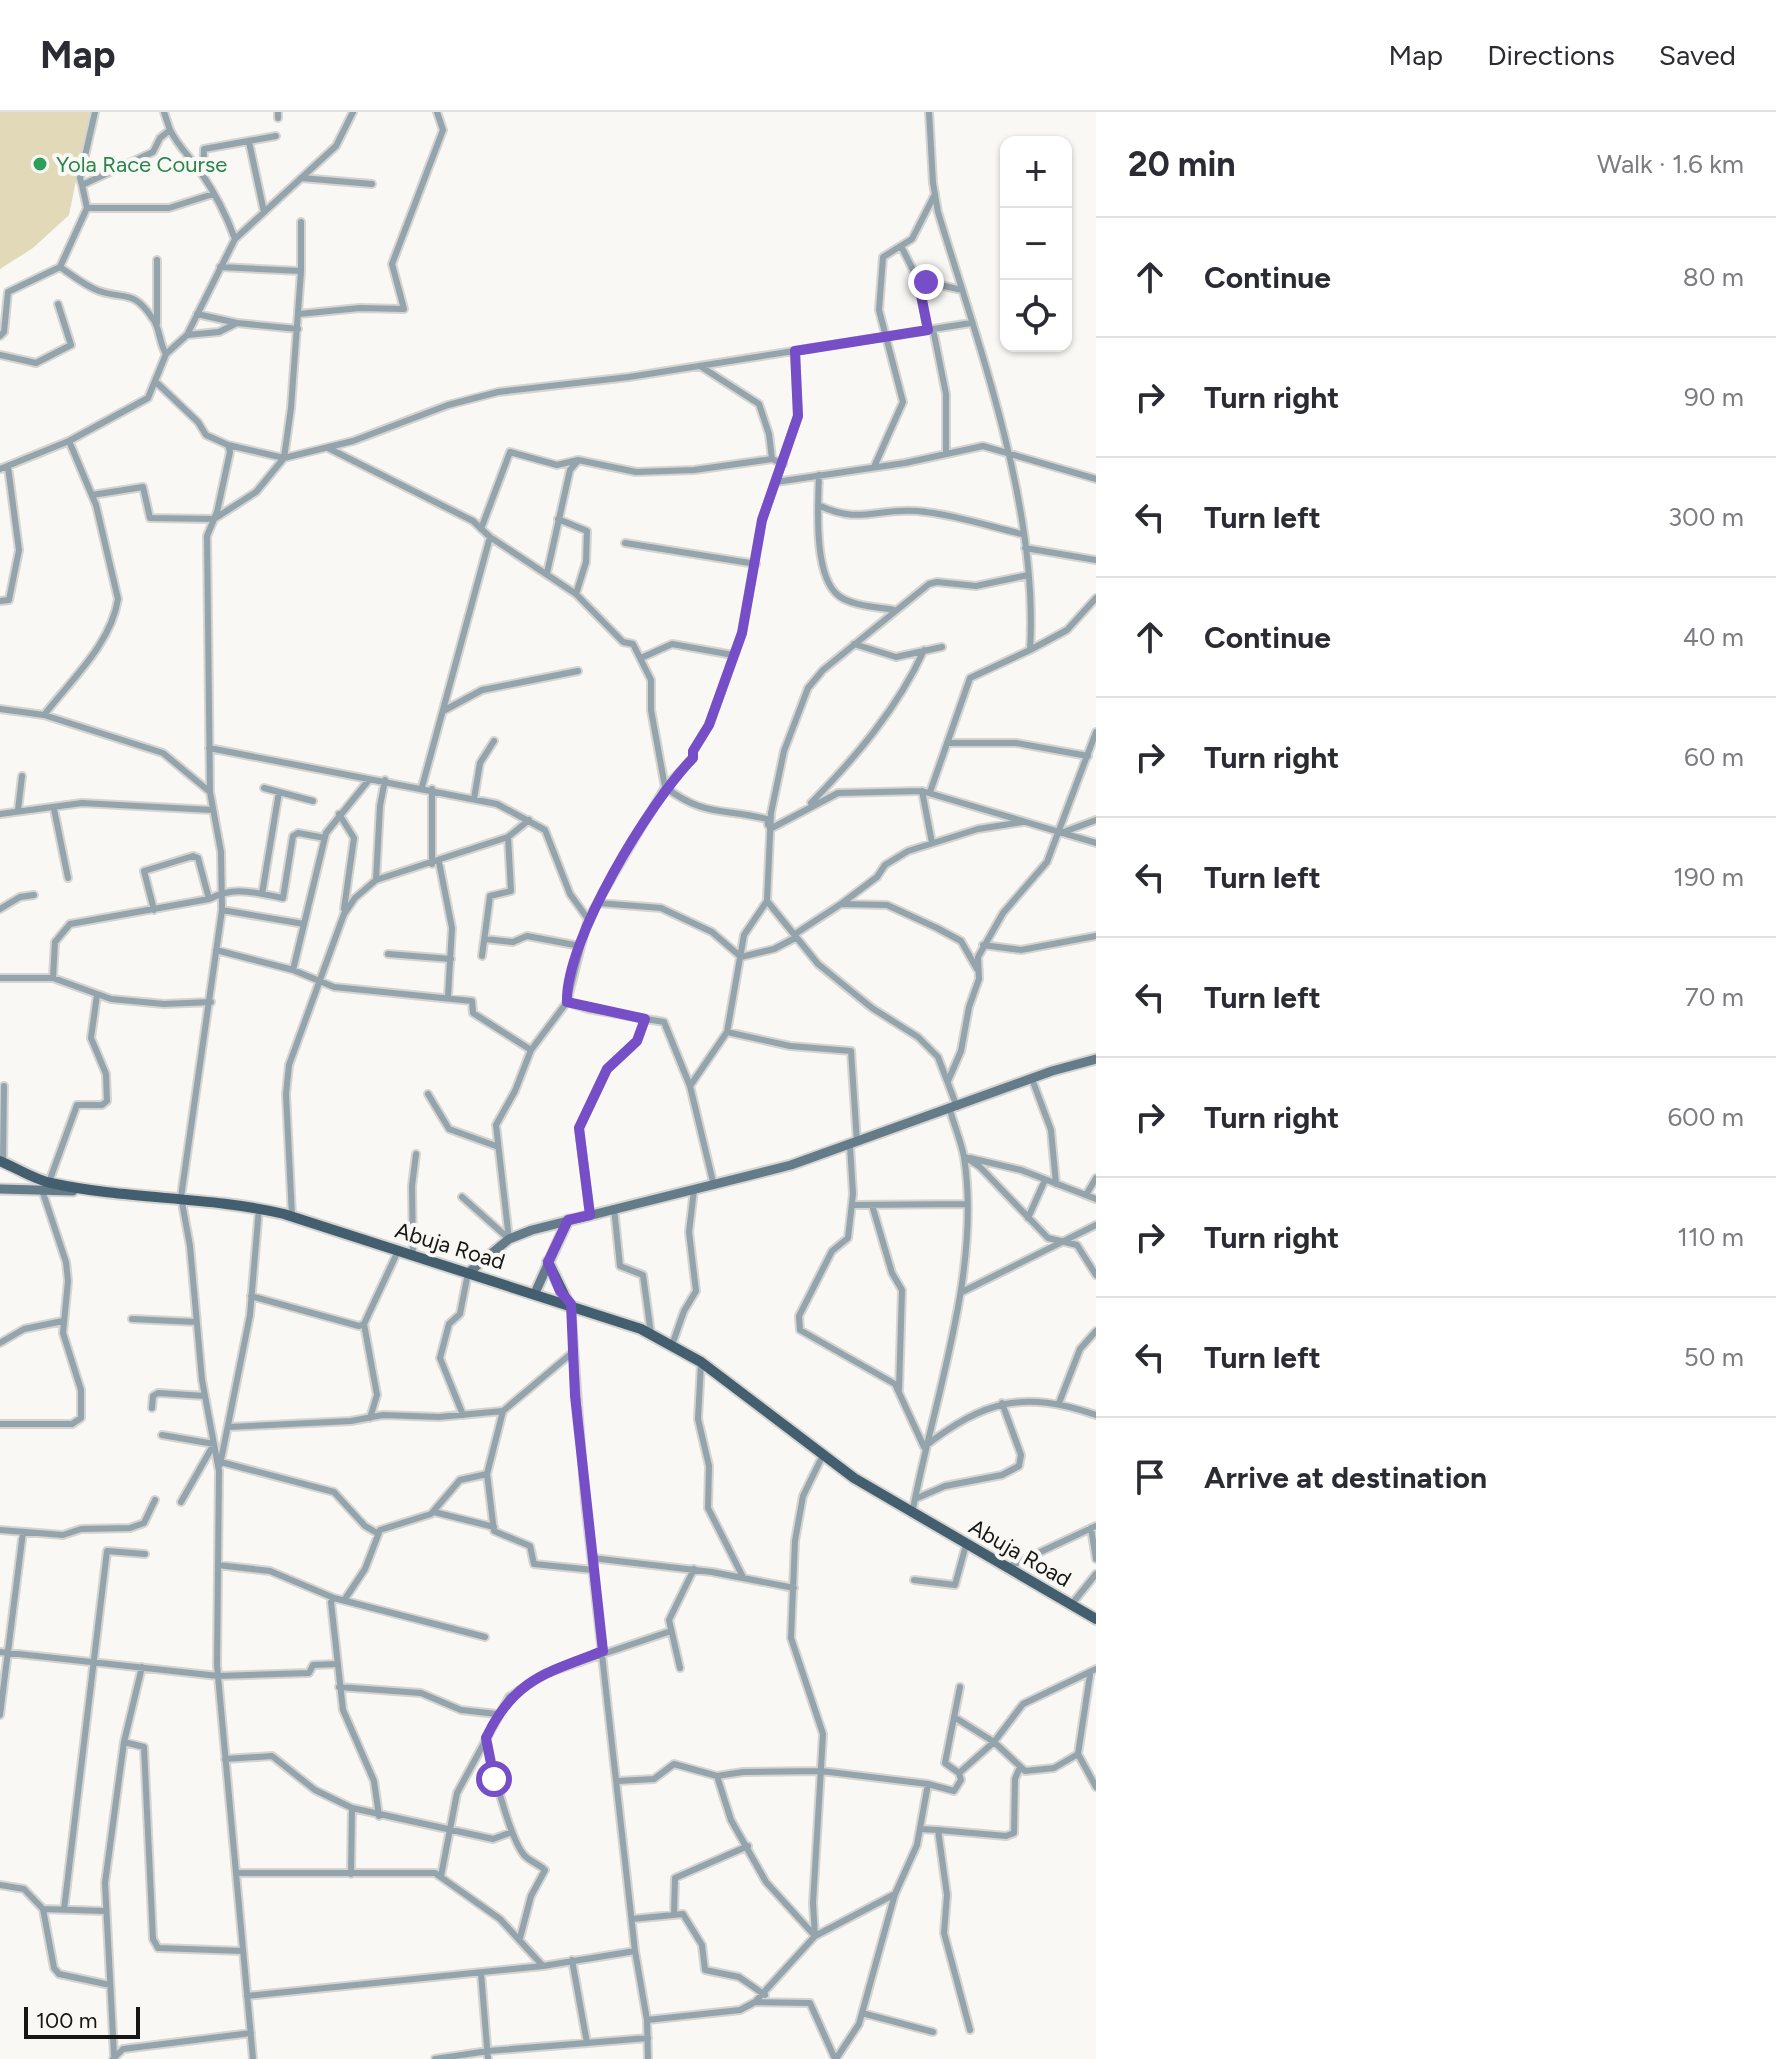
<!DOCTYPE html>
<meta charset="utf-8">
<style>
:root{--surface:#fff;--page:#f2f2f3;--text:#2b2b33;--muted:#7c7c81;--line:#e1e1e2}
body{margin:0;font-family:Figtree,sans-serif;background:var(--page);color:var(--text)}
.controls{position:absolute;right:24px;top:24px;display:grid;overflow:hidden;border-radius:16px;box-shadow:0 2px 6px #0004}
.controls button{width:72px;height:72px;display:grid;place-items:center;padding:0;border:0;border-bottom:2px solid var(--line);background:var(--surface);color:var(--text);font:40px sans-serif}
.scale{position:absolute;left:24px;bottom:20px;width:116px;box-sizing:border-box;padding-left:8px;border:4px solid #161615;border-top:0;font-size:22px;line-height:28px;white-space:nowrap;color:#161615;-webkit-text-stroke:6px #f9f8f5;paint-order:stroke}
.stop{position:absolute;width:24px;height:24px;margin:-18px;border:6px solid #764ec7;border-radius:50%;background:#fff}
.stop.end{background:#764ec7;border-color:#fff;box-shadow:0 2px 8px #0008}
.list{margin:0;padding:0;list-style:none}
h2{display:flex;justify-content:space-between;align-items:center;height:104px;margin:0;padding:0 32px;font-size:34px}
h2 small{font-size:26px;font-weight:400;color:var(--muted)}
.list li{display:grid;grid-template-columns:52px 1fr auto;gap:24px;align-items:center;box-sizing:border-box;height:120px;padding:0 32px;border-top:2px solid var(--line)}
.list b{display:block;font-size:30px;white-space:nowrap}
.list em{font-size:26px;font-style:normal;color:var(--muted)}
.icon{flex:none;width:44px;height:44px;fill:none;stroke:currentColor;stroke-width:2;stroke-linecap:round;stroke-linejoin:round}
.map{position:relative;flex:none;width:1096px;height:1947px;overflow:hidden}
header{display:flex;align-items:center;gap:48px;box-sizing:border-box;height:112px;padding:0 40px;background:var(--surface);border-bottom:2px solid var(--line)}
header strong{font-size:38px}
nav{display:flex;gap:44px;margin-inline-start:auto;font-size:28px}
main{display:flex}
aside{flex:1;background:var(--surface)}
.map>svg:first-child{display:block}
</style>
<header>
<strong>Map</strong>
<nav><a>Map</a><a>Directions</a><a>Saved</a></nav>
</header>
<main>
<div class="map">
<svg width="1096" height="1947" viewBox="0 0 1096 1947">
<rect width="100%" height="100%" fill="#f9f8f5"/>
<path fill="#e1d9b8" d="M0,0H90L69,103L33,136L0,157Z"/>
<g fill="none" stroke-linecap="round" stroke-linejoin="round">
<defs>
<path id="street" d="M278,0V6
M929,0L933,71L938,100C979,235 1039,397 1030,538L970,566L930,680
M170,18C178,34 189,44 200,59C215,81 226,102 235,127
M249,30L264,100
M203,64L204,37L276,24
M301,66L372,72
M82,73L80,66L95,0
M87,96H169L213,82
M901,134L918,168L928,218
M60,155C72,163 85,174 99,179C126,188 133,177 153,207C160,216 159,231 166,242
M220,155L301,159V110
M918,168L962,178
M197,202L237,211
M299,202L360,196L404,197L392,152L443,18L437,0
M157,211V148
M933,217L946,282V340
M187,223L235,127L336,34L353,0
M0,224L4,220L8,180L60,155L87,96L82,73L153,40L160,26L170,18L164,0
M0,243L36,251L71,233L58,192
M700,254L759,292L769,322L772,347
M156,270L198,310L206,323L228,333L284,346L353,329L448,293L498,280L629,265L971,211
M328,336L473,409L490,425L576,482L623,530L633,532L651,568V598L665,675C704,705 723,696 767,707L768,713
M874,355L903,290L879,198L883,145L912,127L935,82
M0,357L69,329L148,286L166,242L187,223L219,220L237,211L298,217
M819,363C818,393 813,465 839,484C852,494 878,495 894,498
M776,370L905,351L983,334L1096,367
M92,383L143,375L150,406L214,407L256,380L284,346L291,296L301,159
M818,393C860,413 875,396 917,399C952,402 988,414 1022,422
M558,407L587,419L586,450L576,482
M481,417L510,340L557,353L578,348L636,360L694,358L772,347L783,352
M625,431L756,452
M1025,436L1096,448
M547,461L570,358L577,350
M0,489L9,488L19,438L8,355
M854,532L896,545L942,535
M1030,538L1067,518L1096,486
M641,546L672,532L733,543
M0,597L44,603L163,641L210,680L221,740L222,798L181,1085L190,1134L202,1268L219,1359L217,1553L253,1947
M445,598L482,578L578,559
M44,603C71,568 111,532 118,487L96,393L69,329
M947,631H1016L1088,644
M209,636L497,692L545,718L570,782L588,807
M422,675L490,425
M264,676L313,689
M922,679L932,731
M210,680L207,424L217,400L230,340L228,333
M474,687L480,651L494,629
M811,691C855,646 898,596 924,538
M54,697L68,766
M18,698L22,664
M0,702L82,691L212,698
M339,702L354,726L344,797
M770,717L838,681L922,679L1096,731
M1061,721L1096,708
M439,750L452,816L448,884
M432,752V677
M376,768L380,694L385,668
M262,782L279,680
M767,789L818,852L872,896L918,925L938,945L957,995
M598,791L661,796L712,820L741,845L774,837L795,826
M841,792L887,793L937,816L961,829L977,857
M0,797L20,785L34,783
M154,798L144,759L193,744L198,746L209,787
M222,798L304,812
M795,822L841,792L877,765L885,753L908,739L978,717L1023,710
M485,827L513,830L527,824L580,834
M983,833L1021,838L1096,824
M216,838L293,858L334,875L472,889L473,901L531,938
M388,842L451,847
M482,844L490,784L511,779L508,725
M293,858L326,721L368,669
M0,866H53L111,887L164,892L211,890
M53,866L55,830L70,812L209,787C235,773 255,781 283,786L293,724L298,721L325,726
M567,890L588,897L664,910L690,974L714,1074
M727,920L790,934L851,939L857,1030
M1032,967L1051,1018L1056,1072
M948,969L961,939L969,895L979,867L978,845L1003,801L1047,750L1096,620
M690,974L727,920L744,823L767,789L771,701L784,639L808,576L823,558L929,472L937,470L976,474L1028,463
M428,982L449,1017L496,1034
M850,1034L853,1082L848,1126L832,1139L799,1204L800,1218L895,1272L924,1335C985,1288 1023,1278 1096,1303
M964,1044L980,1055L1048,1126L1077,1133L1096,1163
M970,1046L1021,1058L1096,1087
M3,1050L4,974
M49,1070L77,993H102L107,989L106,962L91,926L97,883
M1086,1083L1096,1066
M462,1085L509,1127
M852,1093L966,1092
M872,1093L892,1161L902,1178L899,1278
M614,1096L620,1154L643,1163L651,1222
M590,1103L579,1016L607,957L637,929L645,907
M292,1104L286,982L289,953L344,802L355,786L376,768L508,725L529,708
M1028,1106L1045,1068
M509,1127L496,1013L515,979L531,938L567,890L588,807L665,675L693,646V639L709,613L742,521L762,408L798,304L795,239
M413,1144L412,1074L416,1042
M962,1180L1096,1113
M251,1184L359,1214L364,1212L398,1139
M571,1192L585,1390L635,1839L647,1908L648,1947
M132,1207L196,1210
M364,1212L377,1283L370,1306
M0,1231L24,1217L63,1209
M672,1233L684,1199L696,1179L689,1120L694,1078
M701,1251L698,1307L709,1354L708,1396L743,1465
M1059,1291L1080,1237L1096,1219
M152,1296L153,1284L158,1281L205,1284
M503,1299L487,1362L494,1419L530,1434L534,1452L593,1458
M463,1303L440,1246L449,1212L460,1202L468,1161
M0,1312H72L81,1306V1278L63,1221L68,1169L66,1150L42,1078
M228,1315L351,1309L383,1303L439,1305L503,1299L573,1240
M162,1323L214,1332L181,1390
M221,1350L334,1380L365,1414L377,1421
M220,1353L250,1203L259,1096
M915,1387L945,1374L1002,1363L1019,1354L1021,1343L1002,1291
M434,1400L494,1415
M912,1402C933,1289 982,1158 964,1045C961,1029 954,1013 950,998
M1091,1416L1096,1447
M0,1418L63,1423L81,1417L130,1416L144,1411L155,1388
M592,1446L712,1460L794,1476
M218,1453L270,1459L334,1486L485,1525
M1006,1456L1096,1414
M914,1468L955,1473L966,1433
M334,1486L331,1490L343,1598L374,1669L379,1704
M345,1487L365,1457L380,1418L431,1402L460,1368L487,1362
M1071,1493L1096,1462
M0,1540L218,1564L309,1561L313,1553L337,1552
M680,1556L669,1508L694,1457
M339,1575L421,1581L461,1598L497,1602
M0,1603L23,1420
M954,1605L994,1630L1025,1659L1054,1656L1078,1642L1090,1563
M486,1626C491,1651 509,1725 524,1743C529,1749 539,1752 545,1758L531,1784L520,1826
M124,1630L144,1635L153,1827L158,1836L243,1839
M1078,1642L1096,1675
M225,1647L272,1644L315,1678L352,1696L493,1727L512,1720
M959,1661L945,1651L960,1575
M717,1664L731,1708L766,1770L815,1824
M618,1669L654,1667L674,1652L717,1664L743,1660L821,1659L928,1672
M920,1717L938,1718L947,1783L944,1821L970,1918
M938,1718L1006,1724L1014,1721L1015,1667L1020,1655
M236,1761H435L500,1807L543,1854L635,1839
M351,1762L352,1696
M441,1764L457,1681L509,1585L544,1562L671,1519
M0,1773L24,1777L43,1797L105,1799
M43,1797L54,1856L59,1862L110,1873
M64,1798L107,1439L145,1442
M674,1802L675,1766L748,1734
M632,1807L683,1802L702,1833L705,1858L739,1865L765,1883
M815,1824L813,1791L823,1622L791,1526L795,1429L803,1384L823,1343
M572,1848L587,1931
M481,1861L488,1947
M247,1884L543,1854
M755,1890L810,1891L835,1947
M862,1901L933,1920
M647,1908L740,1898L755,1890L815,1824L895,1782
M114,1943L105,1771L124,1630L142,1555
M113,1947L123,1937L251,1921
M435,1947L488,1939L648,1926
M836,1947L859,1912L895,1782L917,1733L928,1672L954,1679L961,1668L959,1661L994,1630L1023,1592L1096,1557"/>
<path id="secondary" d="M0,1077L73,1079
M468,1161L509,1127L532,1118L791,1053L1052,959L1096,947
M535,1181L568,1108"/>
<path id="primary" d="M0,1049C17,1056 33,1067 51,1071C128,1088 207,1084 284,1102L641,1217L701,1250L854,1366L1096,1507
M548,1150L568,1191"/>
</defs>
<use href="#street" stroke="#d5d4d1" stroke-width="10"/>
<use href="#secondary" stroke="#d5d4d1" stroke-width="13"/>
<use href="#primary" stroke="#d5d4d1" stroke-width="14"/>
<use href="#street" stroke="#94a4ad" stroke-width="6"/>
<use href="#secondary" stroke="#647b89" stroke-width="9"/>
<use href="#primary" stroke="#425e6f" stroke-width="10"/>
</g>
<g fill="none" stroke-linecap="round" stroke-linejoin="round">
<path stroke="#764ec7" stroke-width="10" d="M494,1667L486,1626C514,1567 546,1561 603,1539L575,1284L571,1192L560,1179L548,1150L568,1108L590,1103L579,1016L607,957L637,929L645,907L567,890C565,828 650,690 693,646V639L709,613L742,521L762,408L798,304L795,239L928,218L918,168L926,170"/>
</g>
<circle fill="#2e9e5b" stroke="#f9f8f5" stroke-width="3" cx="40" cy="52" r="8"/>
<g text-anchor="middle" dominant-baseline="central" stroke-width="8" stroke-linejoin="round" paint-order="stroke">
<g font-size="22" fill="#27864d" stroke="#f9f8f5" text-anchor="start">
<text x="56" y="52">Yola Race Course</text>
</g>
<g font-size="22" fill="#161615" stroke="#f9f8f5">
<text transform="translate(450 1134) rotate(17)">Abuja Road</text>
<text transform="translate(1020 1441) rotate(30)">Abuja Road</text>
</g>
</g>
</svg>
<div class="controls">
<button>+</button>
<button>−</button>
<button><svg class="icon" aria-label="locate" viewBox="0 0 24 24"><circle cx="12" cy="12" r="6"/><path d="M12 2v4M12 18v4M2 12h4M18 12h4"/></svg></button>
</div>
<div class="scale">100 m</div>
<div class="stop" style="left:494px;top:1667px"></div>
<div class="stop end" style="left:926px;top:170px"></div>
</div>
<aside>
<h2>20 min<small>Walk · 1.6 km</small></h2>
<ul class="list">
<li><svg class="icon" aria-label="ahead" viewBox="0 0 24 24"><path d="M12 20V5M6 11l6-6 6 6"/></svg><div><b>Continue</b></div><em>80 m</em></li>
<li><svg class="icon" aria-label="right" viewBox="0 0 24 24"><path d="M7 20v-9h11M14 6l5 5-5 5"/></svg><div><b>Turn right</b></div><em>90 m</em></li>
<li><svg class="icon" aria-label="left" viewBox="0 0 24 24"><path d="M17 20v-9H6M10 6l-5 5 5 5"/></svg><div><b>Turn left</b></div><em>300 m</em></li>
<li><svg class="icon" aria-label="ahead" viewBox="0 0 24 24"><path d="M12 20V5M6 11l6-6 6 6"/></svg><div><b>Continue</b></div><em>40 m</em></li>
<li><svg class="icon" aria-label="right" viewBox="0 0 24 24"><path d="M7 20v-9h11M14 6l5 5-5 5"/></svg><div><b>Turn right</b></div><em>60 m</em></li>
<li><svg class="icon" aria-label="left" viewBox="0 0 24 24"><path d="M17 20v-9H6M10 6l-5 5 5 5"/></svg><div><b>Turn left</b></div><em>190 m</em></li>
<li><svg class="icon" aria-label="left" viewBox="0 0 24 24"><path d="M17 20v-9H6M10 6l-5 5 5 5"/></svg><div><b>Turn left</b></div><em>70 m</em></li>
<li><svg class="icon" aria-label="right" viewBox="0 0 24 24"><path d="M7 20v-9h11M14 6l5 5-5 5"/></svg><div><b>Turn right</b></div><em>600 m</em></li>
<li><svg class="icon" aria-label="right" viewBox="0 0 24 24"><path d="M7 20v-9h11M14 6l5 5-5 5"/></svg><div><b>Turn right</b></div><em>110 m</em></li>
<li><svg class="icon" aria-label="left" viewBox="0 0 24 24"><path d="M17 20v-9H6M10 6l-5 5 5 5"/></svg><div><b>Turn left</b></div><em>50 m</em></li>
<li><svg class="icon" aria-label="arrive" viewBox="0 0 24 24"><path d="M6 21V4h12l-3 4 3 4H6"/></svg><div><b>Arrive at destination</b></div></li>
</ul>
</aside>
</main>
